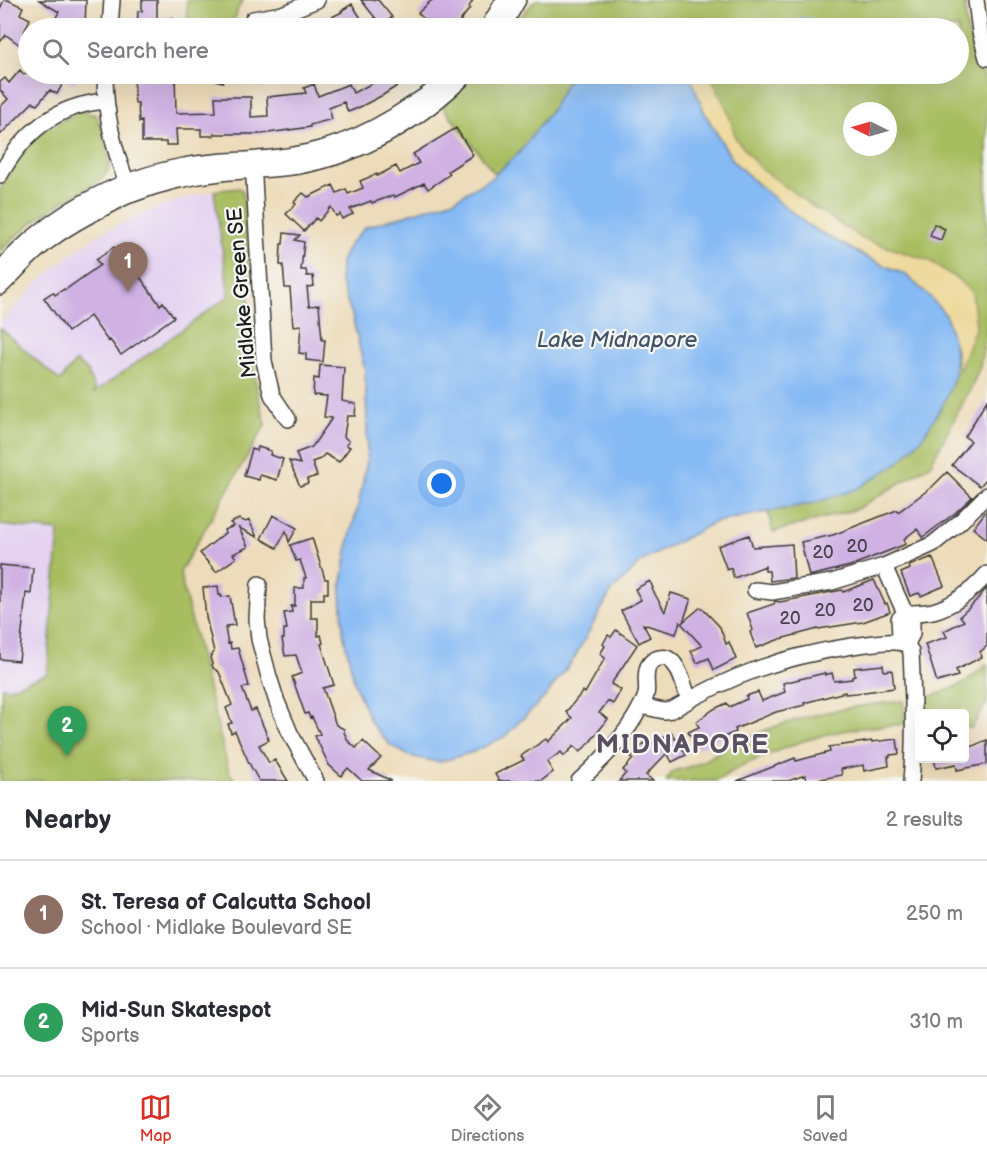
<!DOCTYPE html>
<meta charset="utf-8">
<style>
:root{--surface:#fff;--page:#f2f2f3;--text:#2b2b33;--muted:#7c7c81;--line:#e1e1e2;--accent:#d93025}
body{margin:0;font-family:"Balsamiq Sans",sans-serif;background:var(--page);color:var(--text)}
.controls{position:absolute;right:18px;bottom:18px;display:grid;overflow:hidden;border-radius:6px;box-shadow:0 6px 24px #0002}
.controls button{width:54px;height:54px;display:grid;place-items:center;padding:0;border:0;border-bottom:2px solid var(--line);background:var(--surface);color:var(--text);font:30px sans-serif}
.compass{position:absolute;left:843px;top:102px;width:54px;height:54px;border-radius:50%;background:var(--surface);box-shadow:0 6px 24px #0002;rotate:275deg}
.you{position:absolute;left:442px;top:484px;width:21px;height:21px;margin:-15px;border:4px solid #fff;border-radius:50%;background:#1a73e8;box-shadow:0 0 0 9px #1a73e833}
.badge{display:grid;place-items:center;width:39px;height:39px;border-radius:50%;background:var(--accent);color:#fff;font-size:20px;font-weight:700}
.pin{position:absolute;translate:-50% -50px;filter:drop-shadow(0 2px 3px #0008)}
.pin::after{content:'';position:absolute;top:32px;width:21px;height:18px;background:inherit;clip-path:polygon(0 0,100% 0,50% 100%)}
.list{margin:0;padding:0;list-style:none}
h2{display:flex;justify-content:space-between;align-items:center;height:78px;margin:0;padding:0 24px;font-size:26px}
h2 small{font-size:20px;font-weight:400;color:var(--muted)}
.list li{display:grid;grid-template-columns:39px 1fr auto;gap:18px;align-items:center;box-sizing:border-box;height:108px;padding:0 24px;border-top:2px solid var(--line)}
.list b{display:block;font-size:22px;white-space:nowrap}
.list p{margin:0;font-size:20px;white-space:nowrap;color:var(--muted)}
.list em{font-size:20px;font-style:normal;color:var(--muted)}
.icon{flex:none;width:33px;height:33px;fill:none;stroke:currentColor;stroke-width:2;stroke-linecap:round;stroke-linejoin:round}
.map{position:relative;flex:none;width:987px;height:781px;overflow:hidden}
.search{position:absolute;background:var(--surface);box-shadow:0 6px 24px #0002;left:18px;right:18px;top:18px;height:66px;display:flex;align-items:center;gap:15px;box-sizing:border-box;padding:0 21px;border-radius:33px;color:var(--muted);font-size:22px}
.sheet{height:294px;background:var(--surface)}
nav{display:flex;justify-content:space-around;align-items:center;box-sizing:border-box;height:84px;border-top:2px solid var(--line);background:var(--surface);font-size:16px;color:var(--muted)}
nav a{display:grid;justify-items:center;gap:3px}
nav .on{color:var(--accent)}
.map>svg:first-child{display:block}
</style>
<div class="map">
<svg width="987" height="781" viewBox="0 0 987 781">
<rect width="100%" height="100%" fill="#f6f6f2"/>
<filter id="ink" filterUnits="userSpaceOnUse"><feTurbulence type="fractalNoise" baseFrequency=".0167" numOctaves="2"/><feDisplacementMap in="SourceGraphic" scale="12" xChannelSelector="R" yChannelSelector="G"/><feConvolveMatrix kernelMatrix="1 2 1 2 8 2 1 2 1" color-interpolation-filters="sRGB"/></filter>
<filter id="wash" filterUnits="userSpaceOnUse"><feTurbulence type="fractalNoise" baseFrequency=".008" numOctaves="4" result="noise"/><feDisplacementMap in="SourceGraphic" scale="24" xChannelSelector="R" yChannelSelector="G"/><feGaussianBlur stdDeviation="1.35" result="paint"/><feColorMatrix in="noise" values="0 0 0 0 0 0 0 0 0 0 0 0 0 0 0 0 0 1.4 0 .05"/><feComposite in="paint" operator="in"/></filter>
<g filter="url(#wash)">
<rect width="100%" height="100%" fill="#eddcba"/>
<path fill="#e5d3f1" d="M214,191L229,296L83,401L0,328V324L32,288L67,257L101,233L137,216L178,200Z
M0,525L59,531L47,674L9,688L0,687Z"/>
<path fill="#a8bd61" stroke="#626c3e" stroke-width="1.5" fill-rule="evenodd" d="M187,0H243L238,9L235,19L200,28H187Z
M536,0H965L966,25L976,59L987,84V326L980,366L972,386L930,465L857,509L773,532L768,511L814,503L757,184L689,74H958V28H510ZM852,111H888V147H852Z
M471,74H571L552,109L519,153L495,174L443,107Z
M81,111L96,115C100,122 111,156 110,163C110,168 105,176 101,179C94,186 75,194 65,200C41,215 19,232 0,252V190L17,159L39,133Z
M239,188L243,191C245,216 248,240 248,265C250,320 248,370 266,424L181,570L180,575L229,772L236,781H0V717L2,687L9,688L47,674L59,531L0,525V328L60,381L76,361L89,372L88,374L95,390L94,393L229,296L214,191Z
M987,664V703L971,728L965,727L964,714L924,713L922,699L944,692L966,682Z
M904,701L905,724L860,728L832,733L803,741L743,765L716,781H666L673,771C691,768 704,761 719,752C736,744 752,735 769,729C813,712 858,705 904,701Z"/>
<path fill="#eeda9e" stroke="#857b5d" stroke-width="1.5" d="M635,15L661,20L675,28H606L604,18Z
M689,74H710L728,112L736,139L759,167L809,204L863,239L930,261L959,280L972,293L976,326L959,370L955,347L906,275L866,257L809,226L757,184L733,161L705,114Z"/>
<path fill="#86baf4" stroke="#516b88" stroke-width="1.5" d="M571,74H689L705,114L733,161L757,184L809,226L866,257L906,275L928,295L946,315L955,347V375L943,405L922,438L898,463L857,489L814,503L715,522L642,561L611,592L573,660L543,699L504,737L473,752L439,762L409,756L389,744L371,723L355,685L343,632L341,588L349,540L359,502L367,461V419L365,371L352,315L340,281L341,262L349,245L366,227L454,200L490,179L519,153L552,109Z"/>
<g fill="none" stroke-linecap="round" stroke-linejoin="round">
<path stroke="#86baf4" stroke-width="3" d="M756,28L772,23L789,26C803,15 811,19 825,28"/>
</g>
<g id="blocks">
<path fill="#cfb1e3" d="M4,0H8L23,7L20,14L30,19L24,32L28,36V39L23,47L6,35L0,42V9Z
M39,0H86L85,25L75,24L74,28H50L59,12Z
M142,0H157V19L173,18L174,28H137L138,11H142Z
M361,0H378L392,17L381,25Z
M432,0H473L469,7L470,8L455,28H434L418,13Z
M352,4L367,28H314V27L327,23L326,20L342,12L341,11Z
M20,70L24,75L25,74H48L63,83L57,94L50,90L37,105L33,102L0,135V107L8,99L0,90V82L5,78L9,83Z
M64,74H77L75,83L62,80Z
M137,74H175L176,113L216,112L215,97H251V117L268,116L267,97L306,93L304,88L314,84L318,96L349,84L353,93L377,81L372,74H412L399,83L400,84L383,95L358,108L348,112L344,102L329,108L332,119L310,125V127L261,134H214V136H201V129H176L177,145H166V142H142V121L139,122L138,103H135L134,92V81H137Z
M200,74H225L223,82L200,77Z
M250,74H262V81H250Z
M456,128L473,155L448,171L450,174L428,189L424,183L395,197L394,195L372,203L371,201L350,209L353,214L342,219L340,214L336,216L331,207L319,221L316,218L304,231L286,214L296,204L294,202L303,193L308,197L333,185L337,193L346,189L348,194L363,188L360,181L377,174V176L396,166L400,173L419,163L413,154Z
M934,224L945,229L941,240L930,236Z
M284,233L300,235L295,240L304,242L301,270H306L307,276H313L314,286L307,287L309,306L319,305L322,340H325L323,362L306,360V354L299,353L301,325L293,326L290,288H285L283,265H280L281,244H283Z
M114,247L132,272L135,270L160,305L163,302L174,317L121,355L110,340L108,341L90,316L68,332L44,298L53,292L55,295L64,289L65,290L100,265L96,260Z
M320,365L344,367L342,401L356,404L355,416H347L344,437L349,441L346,445L350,447L339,462L325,454L320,459L312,462L317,476L307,479L308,483L300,486L289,461L300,464L296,453L312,447L332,418L324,417L327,396L313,395L314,378L319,379Z
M987,400V478L980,486L952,465L971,441L965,437Z
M258,447L271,451L270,455L283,459L277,480L260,475L259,480L244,476L252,449L257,451Z
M947,472L972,497L955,513L923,537L917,529L904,539L906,544L850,566L809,576L801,542L833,535L897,510L898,512L932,487Z
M987,510V539L973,528Z
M273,515L297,528L289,542L286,531L277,548L261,539Z
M239,519L246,522L249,520L257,537L239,528L248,547L233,554L236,558L216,572L200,553L225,533L224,530L234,526L230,523Z
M749,535L753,547L792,544L794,578L770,581L769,571H765V566L734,578L731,568L727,570L718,546Z
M312,538L325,579H328V593H324V599H311V618H318V636L321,635L323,643L321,644L334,685L323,688L336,725L344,729V732L348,741L356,748L363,741L381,758L369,770L392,781H362L348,768L341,776L329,765L315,736L320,734L312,717L310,718L308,713L305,714L292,677L302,673L296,655L285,656L282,639H284V629H287L284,613L292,612L291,606H295V588H304V578H306L300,560L296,561L290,545Z
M932,557L944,586L921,596L919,593L910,596L901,573L910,569L909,566Z
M0,565L33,568L31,594L26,593L19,661L0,659Z
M874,580L885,604L887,603L890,612L863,622L818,629L780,639L756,648L750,632L753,630L747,613L774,604L775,601L780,602L842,590L843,592Z
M650,581L653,588L652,589L665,612L671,593L691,599L683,622L701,607L720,627L726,644L729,642L736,659L714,670L709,658L697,663L691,651L702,646L680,622L676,634L643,624L650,637L639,643L621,611L641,600L635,589Z
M218,586L219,595H221V597L230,596L235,625L226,626L227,628H225L228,644L230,643L231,649L238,648L249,686L242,688L251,711L256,709L269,740L259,745L269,763L275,760L288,781H259L249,763L235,731L231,733L228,724L232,723L226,708L232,705L219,672L213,668L210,657L214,652L206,617L203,588Z
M987,588V646L980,652L982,657L956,670L958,676L937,682L925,644L947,637L944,631L964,621L960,616L972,605Z
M616,630L637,645L611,684L621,690L613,704L608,701L599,713L608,719L590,742L580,752L574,746L564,756L561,752L547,762L553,772L541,781H499L495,774L524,760L521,756L546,739L548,742L572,718L566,712L583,691L585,693L605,658L600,654L605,646L603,644L608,635L611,637Z
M883,665L884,671L892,670L894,688L857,693L845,694V692L804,703L805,705L776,712L735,729L736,732L716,740L707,746L706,744L699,749L688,732L699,727L696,722L714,709L727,703L729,707L747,699L746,696L758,692L762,701L785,692L783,683L825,673V675L832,673L834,681L852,679V677L855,676L854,668Z
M672,733L675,739L677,738L686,755L672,762L667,753L646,775L653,781H619L626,773L623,770L633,759L631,758L647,740L651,744Z
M897,739L899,754L890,755V757H888L889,766L864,771L863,765L841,769L842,775L811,781H806L805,775L788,781H737L795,758L796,761L830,752L829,747L872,741V742Z
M987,740V764L957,770L956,764L936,768L934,759H964V750Z"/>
</g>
</g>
<g filter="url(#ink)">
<use href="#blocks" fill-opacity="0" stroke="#3b3934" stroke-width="1.5"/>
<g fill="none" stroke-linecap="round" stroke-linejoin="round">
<defs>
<path id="minor" d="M976,0L980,32L987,58
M253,19L282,14L317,0
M110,28L112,0
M488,28L504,0
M502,28L518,0
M105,74C105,114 114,153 130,190
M253,161L264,361L272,395L288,419
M0,175C24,132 56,105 106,101
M0,270C48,216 113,179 184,166C213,160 242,161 271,158C322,154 368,135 410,106C422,98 433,91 444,82
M0,287C11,277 21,265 32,255C55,233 84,217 112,204C119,200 125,196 133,194C161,183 191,176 221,173C247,170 273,170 298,166C364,155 420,120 467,74
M884,566L905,613L912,622V634L907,644L900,635L899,619L905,613
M259,584L257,619L259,639L269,677L277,702L290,733L316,781
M755,590L772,592L832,582L884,566L933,544L960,522L987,495
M905,613C914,613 924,613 933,611C955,605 973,590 987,574
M641,706C651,690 644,685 647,670C648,664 653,659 660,658C678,654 684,687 689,700
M579,781C603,759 626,736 641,706L664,711L672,710C730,675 785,656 852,646C870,644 890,639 907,644L911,652C913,695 915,738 911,781"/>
</defs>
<use href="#minor" stroke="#3b3934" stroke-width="18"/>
<use href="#minor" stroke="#fff" stroke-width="15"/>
</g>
</g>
<g text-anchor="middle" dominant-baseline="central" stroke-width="4.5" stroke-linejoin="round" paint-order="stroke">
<g font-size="18" fill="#49414e">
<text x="857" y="546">20</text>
<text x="823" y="552">20</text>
<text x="863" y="605">20</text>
<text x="825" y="610">20</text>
<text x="790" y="618">20</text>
</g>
<g font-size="21" fill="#1c1c1c" stroke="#f6f6f2">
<text transform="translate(242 293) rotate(-95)">Midlake Green SE</text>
</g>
<g font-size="22" font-style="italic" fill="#415368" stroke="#f6f6f2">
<text x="617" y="340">Lake Midnapore</text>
</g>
<g font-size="27" font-weight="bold" letter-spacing="1.5" fill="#5b5062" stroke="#f6f6f2">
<text x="683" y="745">MIDNAPORE</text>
</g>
</g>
</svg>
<div class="controls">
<button><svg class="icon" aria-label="locate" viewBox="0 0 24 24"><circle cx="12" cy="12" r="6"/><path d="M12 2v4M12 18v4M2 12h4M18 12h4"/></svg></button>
</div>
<svg class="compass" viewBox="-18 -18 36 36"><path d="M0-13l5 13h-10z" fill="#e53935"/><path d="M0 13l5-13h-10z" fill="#7c7c81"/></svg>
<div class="you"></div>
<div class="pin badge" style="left:128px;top:292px;background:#8d6e63">1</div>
<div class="pin badge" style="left:67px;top:756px;background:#2e9e5b">2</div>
<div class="search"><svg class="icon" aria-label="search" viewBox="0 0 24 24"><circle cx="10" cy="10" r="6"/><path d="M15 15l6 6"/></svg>Search here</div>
</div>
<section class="sheet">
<h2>Nearby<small>2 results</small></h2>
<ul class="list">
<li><span class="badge" style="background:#8d6e63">1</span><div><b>St. Teresa of Calcutta School</b><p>School · Midlake Boulevard SE</p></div><em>250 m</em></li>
<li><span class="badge" style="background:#2e9e5b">2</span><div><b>Mid-Sun Skatespot</b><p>Sports</p></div><em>310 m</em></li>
</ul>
</section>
<nav>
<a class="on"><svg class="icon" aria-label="map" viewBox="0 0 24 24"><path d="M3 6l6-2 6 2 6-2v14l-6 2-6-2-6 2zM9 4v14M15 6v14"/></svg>Map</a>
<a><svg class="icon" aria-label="directions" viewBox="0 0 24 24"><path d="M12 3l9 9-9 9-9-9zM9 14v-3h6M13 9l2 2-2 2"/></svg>Directions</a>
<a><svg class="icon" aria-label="saved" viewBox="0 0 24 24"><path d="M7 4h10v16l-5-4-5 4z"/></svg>Saved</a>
</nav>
